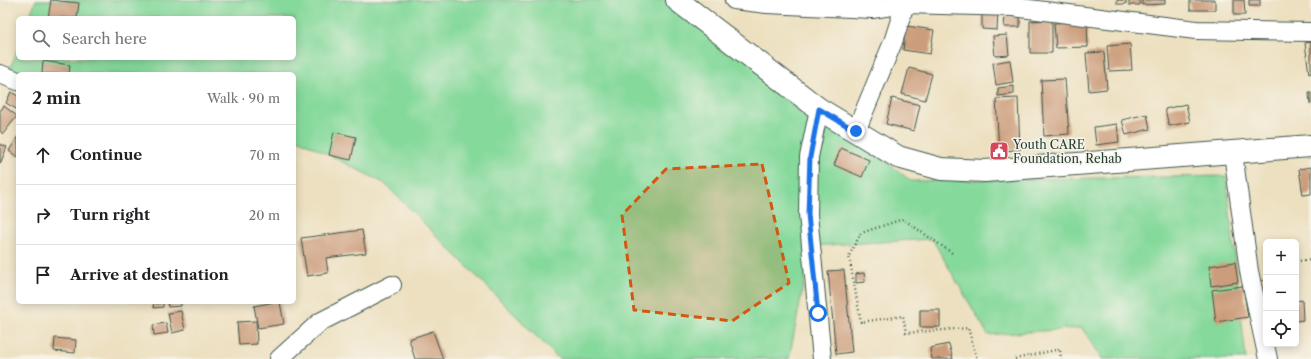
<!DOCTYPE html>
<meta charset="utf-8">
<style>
:root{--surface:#fff;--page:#f2f2f2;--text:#202124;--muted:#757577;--line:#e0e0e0}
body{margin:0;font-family:"Libre Caslon Text",serif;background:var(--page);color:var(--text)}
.controls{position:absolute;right:12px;bottom:12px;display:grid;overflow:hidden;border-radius:6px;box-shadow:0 2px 10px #0003}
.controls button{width:36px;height:36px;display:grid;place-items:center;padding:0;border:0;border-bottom:1px solid var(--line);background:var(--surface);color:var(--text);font:20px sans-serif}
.stop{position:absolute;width:12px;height:12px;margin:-9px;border:3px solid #1a73e8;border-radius:50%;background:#fff}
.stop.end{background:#1a73e8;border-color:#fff;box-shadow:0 1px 4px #0008}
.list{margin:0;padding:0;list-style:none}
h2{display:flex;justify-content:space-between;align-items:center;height:52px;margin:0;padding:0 16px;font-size:17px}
h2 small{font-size:13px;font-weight:400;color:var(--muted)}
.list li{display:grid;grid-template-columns:26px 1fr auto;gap:12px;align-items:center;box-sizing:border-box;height:60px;padding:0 16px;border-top:1px solid var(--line)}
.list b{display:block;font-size:15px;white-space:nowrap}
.list em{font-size:13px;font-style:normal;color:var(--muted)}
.icon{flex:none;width:22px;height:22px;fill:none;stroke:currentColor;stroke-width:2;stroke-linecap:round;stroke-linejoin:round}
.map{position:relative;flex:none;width:1311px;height:359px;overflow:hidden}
.search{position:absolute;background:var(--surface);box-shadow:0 2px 10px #0003;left:16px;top:16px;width:280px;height:44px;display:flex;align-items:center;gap:10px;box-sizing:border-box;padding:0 14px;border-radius:6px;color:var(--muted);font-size:15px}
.panel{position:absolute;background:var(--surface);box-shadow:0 2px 10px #0003;left:16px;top:72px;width:280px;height:232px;border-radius:6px}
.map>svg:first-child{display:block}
</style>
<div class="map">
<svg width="1311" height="359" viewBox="0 0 1311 359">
<rect width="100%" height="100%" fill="#f7f3e8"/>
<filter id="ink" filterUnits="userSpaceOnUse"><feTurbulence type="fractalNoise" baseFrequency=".025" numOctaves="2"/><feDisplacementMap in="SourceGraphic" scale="8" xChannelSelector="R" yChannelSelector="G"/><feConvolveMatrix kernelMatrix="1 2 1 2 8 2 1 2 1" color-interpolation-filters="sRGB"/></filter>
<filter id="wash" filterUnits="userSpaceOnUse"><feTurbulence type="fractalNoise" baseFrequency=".012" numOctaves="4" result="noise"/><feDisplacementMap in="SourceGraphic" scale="16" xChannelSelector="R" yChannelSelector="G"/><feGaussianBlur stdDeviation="0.9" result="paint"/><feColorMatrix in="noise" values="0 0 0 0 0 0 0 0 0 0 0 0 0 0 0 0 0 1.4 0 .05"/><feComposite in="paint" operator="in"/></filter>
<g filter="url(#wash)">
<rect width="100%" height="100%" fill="#ede0c0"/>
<path fill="#85d99b" stroke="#528b68" d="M36,0H671L819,109L911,181L1226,176L1246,359H1102L1082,328L988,335L932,239L811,246L789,359H559L384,183L294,137V74H18L7,77L18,48V58H294V18H29Z"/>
<g id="blocks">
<path fill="#cc9d7b" d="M51,0L79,3L77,18H48Z
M1117,0H1126V4H1117Z
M1129,0H1140V5H1129Z
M1142,0H1165V4L1142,5Z
M1190,0H1215V10H1190Z
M1234,0H1244L1245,15H1234Z
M1249,0H1260V6H1249Z
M982,13H998L997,30L982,29Z
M1005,16H1020V27H1004Z
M1052,20V53H1030V21Z
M1087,21L1088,47L1056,48L1054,23Z
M906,26L934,30L930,54L903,50Z
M1007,35L1009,55L995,56L993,36Z
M1311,42V73L1309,74L1305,43Z
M1130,44L1132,70L1109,71L1107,46Z
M1104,52L1107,89L1089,91L1086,53Z
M1010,60L1013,82L996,85L993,63Z
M43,61L70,65L69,74H42Z
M909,68L932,74L925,100L902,94Z
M1065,79L1069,134L1044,136L1041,80Z
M1014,86V94L998,96V88Z
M11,92L18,96V110L6,103Z
M1309,93H1311V104H1310Z
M892,98L920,105L914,131L886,124Z
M1018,98L1020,150L999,151L996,99Z
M1186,104L1190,122L1169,126L1165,109Z
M4,106L17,116L3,134L0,131V111Z
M1147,114L1150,129L1126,135L1122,120Z
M1117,124L1119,142L1096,145L1094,127Z
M334,132L356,137L351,160L329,155Z
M18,136V157L9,151Z
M0,144L7,147L0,164Z
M841,148L869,160L862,177L834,165Z
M1311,167V194L1303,195L1299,169Z
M362,230L366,253L326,258L328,273L307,276L301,238Z
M1235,262L1238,282L1211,286L1209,266Z
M844,270L852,352L836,354L828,271Z
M864,273L865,282L856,283V274Z
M1266,280V301L1261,302L1258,281Z
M1243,286L1248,317L1216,322L1212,290Z
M1302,300L1303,320L1296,321V301Z
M153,302H163V307L154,308Z
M167,302H181V306L168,307Z
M275,302H280L284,324L258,328L254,306Z
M920,310H940V327H920Z
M181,311L185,330L172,333L168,313Z
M256,321L257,344L239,345L237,322Z
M166,323L168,333L154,335L153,325Z
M433,331L443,359H415L409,339Z
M55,338L76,340L75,353L54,351Z
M949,344L953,359H932L930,348Z"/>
</g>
</g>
<g filter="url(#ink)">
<use href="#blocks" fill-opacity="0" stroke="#3e5549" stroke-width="1"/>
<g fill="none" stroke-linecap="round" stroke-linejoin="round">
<defs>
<path id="minor" d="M734,0L767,4L872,9L905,4L1013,7L1196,30L1311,32
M0,74L18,81
M819,109L809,157L808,214L822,359
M856,131L893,42L905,4
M1233,153L1249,271L1268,359
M279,359L320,322L392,285"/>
<path id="tertiary" d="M677,0L819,109L898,157L941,169L985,171L1311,146"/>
</defs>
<use href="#minor" stroke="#3e5549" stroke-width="20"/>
<use href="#tertiary" stroke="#3e5549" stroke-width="24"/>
<path stroke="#3e5549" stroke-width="2.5" stroke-dasharray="1 3" stroke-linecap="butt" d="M952,253L903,219L861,233L849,256L861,322L903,316L906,333L968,328L977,359
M1296,261L1311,260
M1015,359L1060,349L1061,359"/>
<use href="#minor" stroke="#fff" stroke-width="18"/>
<use href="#tertiary" stroke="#fff" stroke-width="22"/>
</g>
</g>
<g fill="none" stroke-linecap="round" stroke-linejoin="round" filter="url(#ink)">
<path stroke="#1a73e8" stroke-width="5" d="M818,313L808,214L810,157L819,109L856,131"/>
</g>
<path fill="#d45610" fill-opacity="0.2" stroke="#d45610" stroke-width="3" stroke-dasharray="8 5" stroke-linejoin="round" d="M762,164L789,283L732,321L634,310L622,215L666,169Z"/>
<defs>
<symbol id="civic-square" viewBox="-11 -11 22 22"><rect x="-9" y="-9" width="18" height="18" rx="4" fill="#d1495b" stroke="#f7f3e8"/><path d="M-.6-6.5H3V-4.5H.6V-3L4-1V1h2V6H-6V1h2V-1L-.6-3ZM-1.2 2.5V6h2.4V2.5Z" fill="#fff"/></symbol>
</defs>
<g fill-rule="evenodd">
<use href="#civic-square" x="988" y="140" width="22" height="22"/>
</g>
<g text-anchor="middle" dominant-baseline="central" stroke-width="3" stroke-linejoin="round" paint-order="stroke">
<g font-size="12" fill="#1f3d34" stroke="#f7f3e8" text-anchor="start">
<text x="1013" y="144">Youth CARE<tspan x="1013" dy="14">Foundation, Rehab</tspan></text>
</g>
</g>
</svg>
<div class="controls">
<button>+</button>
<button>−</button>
<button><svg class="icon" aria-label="locate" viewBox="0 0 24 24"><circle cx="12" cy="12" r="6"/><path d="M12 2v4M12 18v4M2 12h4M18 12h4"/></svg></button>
</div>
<div class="stop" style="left:818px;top:313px"></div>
<div class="stop end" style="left:856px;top:131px"></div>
<div class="search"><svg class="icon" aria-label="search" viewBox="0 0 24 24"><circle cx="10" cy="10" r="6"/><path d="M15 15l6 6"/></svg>Search here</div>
<section class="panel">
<h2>2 min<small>Walk · 90 m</small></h2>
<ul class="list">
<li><svg class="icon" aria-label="ahead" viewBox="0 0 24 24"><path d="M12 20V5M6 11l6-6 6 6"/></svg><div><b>Continue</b></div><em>70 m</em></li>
<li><svg class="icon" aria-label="right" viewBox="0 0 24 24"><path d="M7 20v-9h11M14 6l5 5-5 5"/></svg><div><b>Turn right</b></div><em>20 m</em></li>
<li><svg class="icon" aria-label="arrive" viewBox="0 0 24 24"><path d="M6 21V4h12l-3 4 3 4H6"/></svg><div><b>Arrive at destination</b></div></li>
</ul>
</section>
</div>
